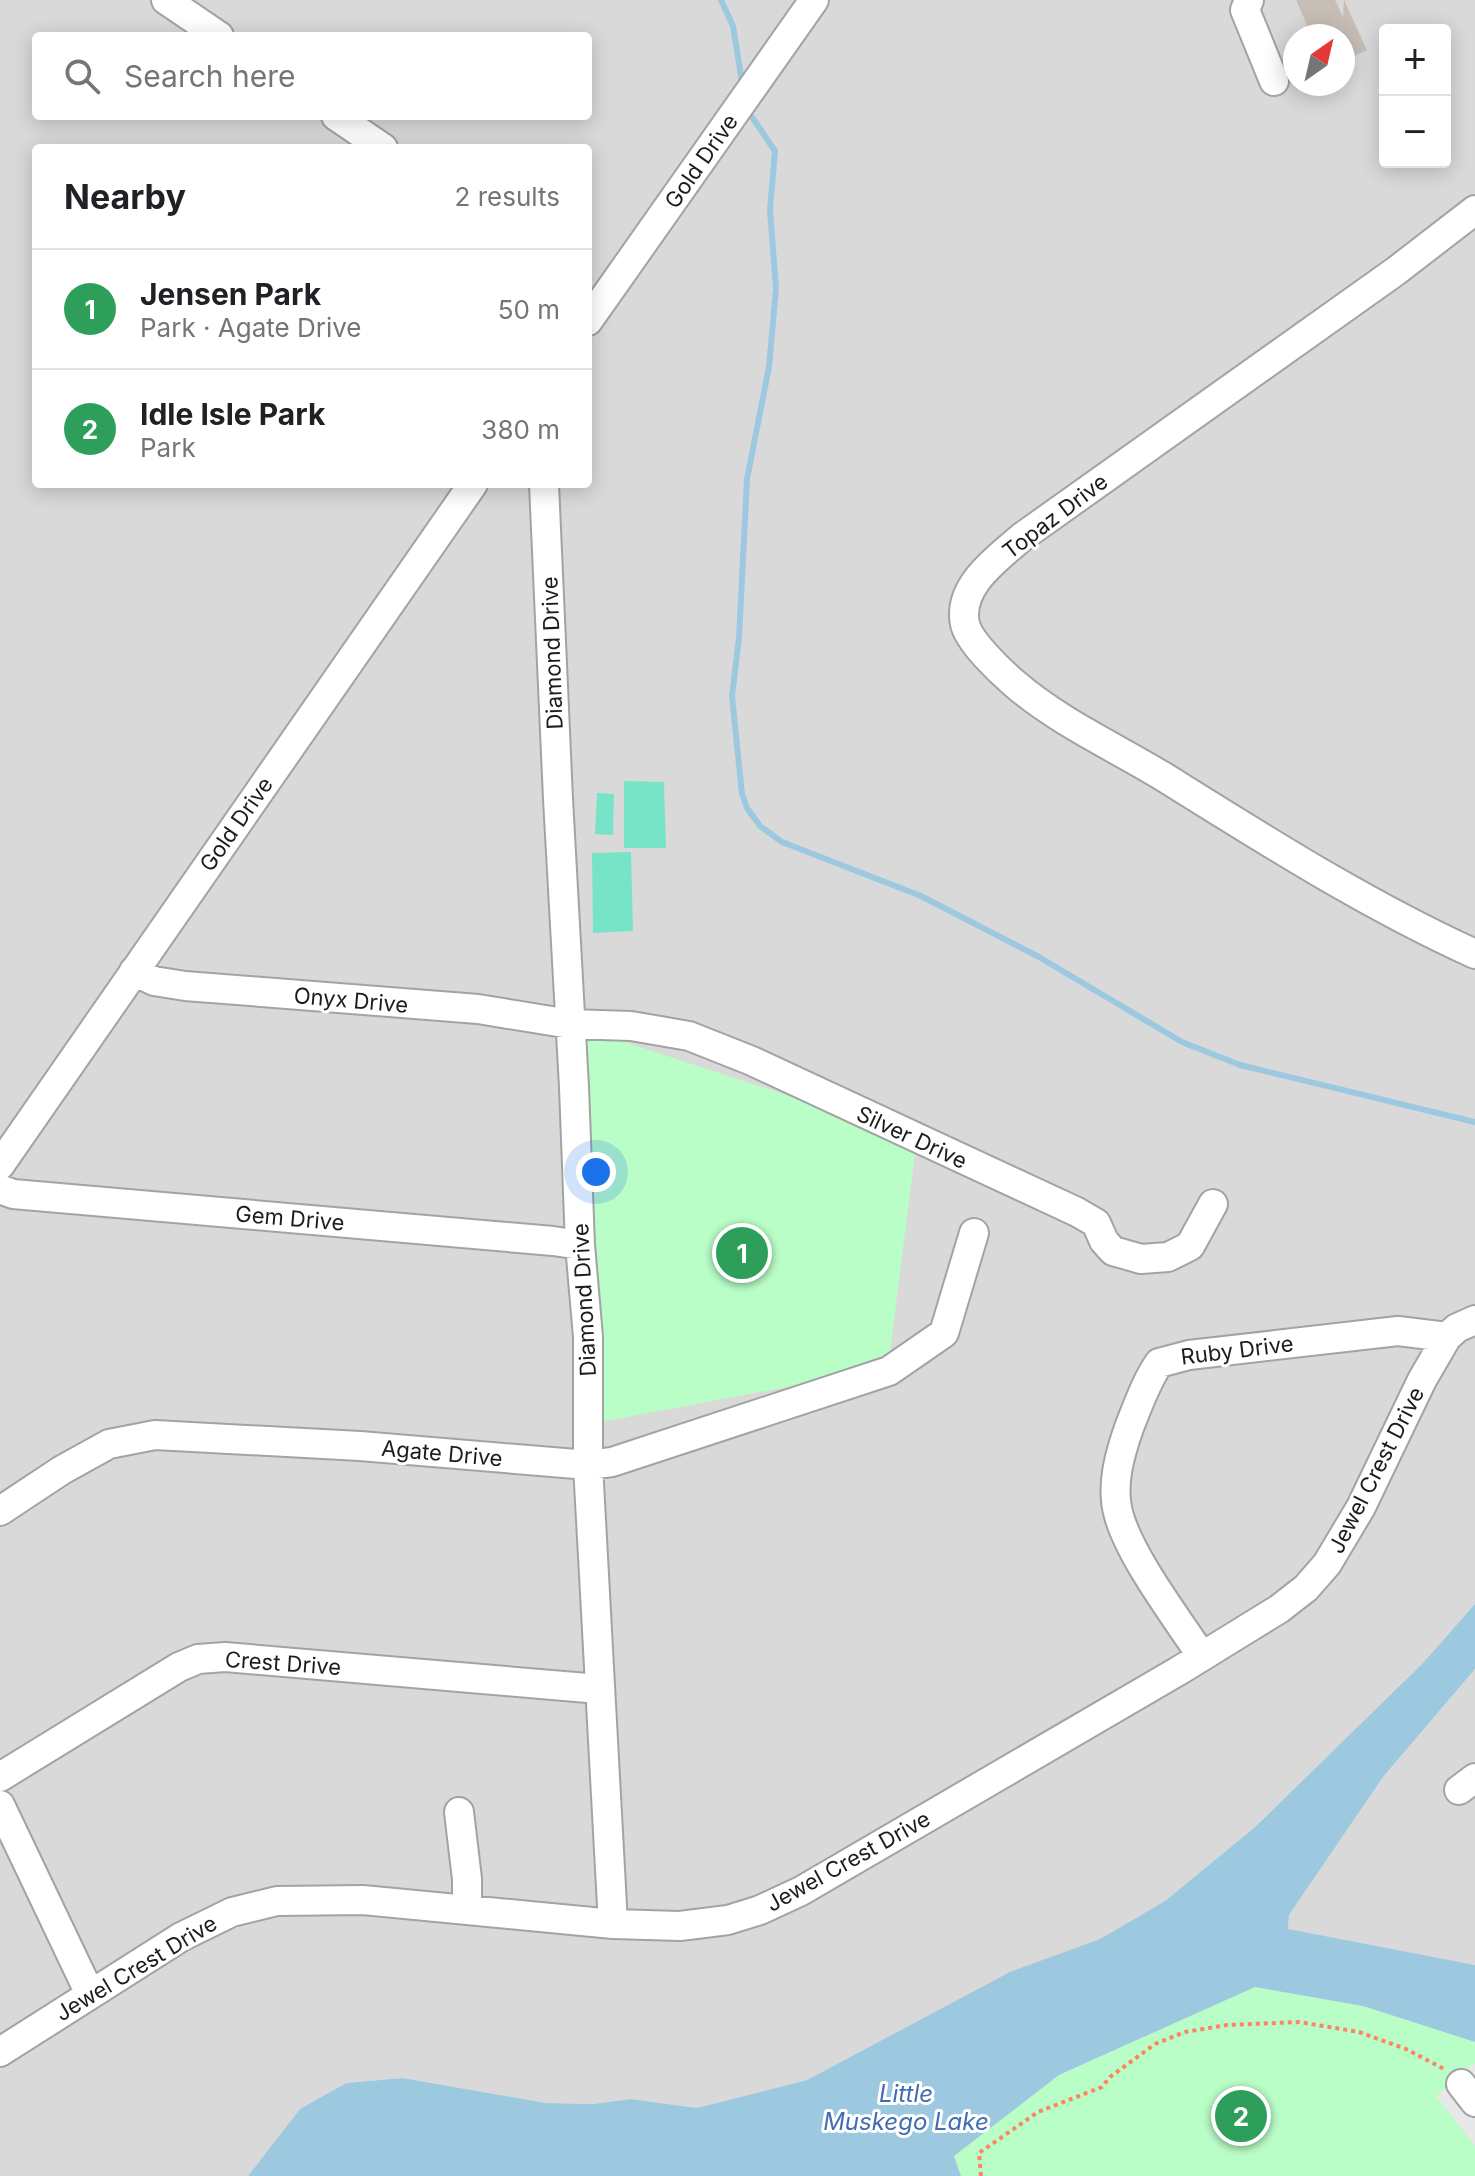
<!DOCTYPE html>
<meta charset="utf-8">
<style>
:root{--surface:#fff;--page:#f6f6f6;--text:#202124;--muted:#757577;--line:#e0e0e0;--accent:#d93025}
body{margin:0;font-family:Inter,sans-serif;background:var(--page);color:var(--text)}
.controls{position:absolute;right:24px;top:24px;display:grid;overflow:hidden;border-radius:8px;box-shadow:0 4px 20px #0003}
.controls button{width:72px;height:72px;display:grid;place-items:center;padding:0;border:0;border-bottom:2px solid var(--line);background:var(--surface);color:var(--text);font:40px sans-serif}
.compass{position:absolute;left:1283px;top:24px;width:72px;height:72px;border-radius:50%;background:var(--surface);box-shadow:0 4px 20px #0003;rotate:34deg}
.you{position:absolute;left:596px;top:1172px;width:28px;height:28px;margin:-20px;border:6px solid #fff;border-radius:50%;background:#1a73e8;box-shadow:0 0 0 12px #1a73e833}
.badge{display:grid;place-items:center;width:52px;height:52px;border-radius:50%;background:var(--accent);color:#fff;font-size:26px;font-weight:700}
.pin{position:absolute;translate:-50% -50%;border:4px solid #fff;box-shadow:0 2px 8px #0006}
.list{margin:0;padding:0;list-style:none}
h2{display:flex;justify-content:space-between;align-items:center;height:104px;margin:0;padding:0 32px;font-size:34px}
h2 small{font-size:26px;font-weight:400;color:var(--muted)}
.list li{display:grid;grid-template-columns:52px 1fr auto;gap:24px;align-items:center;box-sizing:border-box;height:120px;padding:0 32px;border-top:2px solid var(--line)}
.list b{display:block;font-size:30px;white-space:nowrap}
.list p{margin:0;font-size:26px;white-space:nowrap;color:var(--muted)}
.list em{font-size:26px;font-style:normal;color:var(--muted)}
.icon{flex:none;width:44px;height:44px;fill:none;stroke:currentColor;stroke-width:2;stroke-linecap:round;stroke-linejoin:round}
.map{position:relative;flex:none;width:1475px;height:2176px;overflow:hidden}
.search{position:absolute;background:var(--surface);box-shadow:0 4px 20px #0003;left:32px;top:32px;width:560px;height:88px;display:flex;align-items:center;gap:20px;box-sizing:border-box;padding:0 28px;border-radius:8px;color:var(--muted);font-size:30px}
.panel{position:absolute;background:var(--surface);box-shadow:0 4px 20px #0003;left:32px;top:144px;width:560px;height:344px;border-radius:8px}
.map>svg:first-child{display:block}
</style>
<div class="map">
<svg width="1475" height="2176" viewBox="0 0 1475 2176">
<rect width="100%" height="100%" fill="#eeece1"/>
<path fill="#dad9d9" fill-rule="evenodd" d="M0,0H1475V1604L1423,1663L1254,1828L1165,1901L1100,1939L1010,1973L807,2080L697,2108L631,2099L593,2104L546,2103L403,2078L346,2083L300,2109L248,2176H0ZM1385,30H1445V162H1385ZM36,36H588V116H36ZM1295,36H1343V84H1295ZM36,148H588V484H36Z
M1475,1669V1965L1288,1930L1289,1915L1383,1777Z"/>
<path fill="#b9fdc7" d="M570,1024L917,1138L888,1368L590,1424Z
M1255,1987L1363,2006L1475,2042V2176H961L954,2156L1059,2075Z"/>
<path fill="#78e4c7" d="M624,781L664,782L666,848H624Z
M597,793L614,794L613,835L595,834Z
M631,852L633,931L593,933L592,853Z"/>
<path fill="#e8e8e8" d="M1474,2063L1475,2065V2146L1436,2096Z"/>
<path fill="#9dc9e0" d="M1475,1604V1669L1383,1777L1289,1915L1288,1929L1475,1965V2042L1363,2006L1255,1987L1059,2075L954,2156L961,2176H248L300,2109L346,2083L403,2078L546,2103L593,2104L631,2099L697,2108L807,2080L1010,1972L1100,1939L1165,1901L1254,1828L1423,1663Z"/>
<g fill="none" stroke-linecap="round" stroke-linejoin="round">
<path stroke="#9dc9e0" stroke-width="6" d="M721,0L733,26L742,82
M752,117L775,151L770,210L776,288L769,367L747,479L739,638L732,696L742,794L747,808L760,826L782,842L921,896L1039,957L1182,1042L1240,1065L1475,1122"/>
</g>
<path fill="#c6beb4" d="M1296,0H1335L1343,17L1344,0L1367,50L1343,61V36H1308L1311,34Z"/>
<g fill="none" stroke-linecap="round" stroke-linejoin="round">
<defs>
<path id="minor" d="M166,0L219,36
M1249,0L1245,10L1274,81
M336,116L383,148
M1475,210L1396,271L1022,537C998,558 957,586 965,624C969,642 1001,672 1015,684C1059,722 1115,747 1164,777C1265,840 1367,905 1475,954
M588,321L814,0
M544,484L558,799L574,1087L580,1245L588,1337V1465L613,1924
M134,971L154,981L185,986L478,1009L570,1024L631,1026L689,1036L752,1061L1077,1212L1096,1223L1104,1241L1113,1251L1141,1259L1168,1257L1190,1246L1213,1204
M0,1165L473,484
M0,1189L13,1194L553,1241L580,1245
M0,1511L62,1470L109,1444L155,1435L360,1446L588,1465L612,1462L889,1371L944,1333L974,1233
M1201,1655C1176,1617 1131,1558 1119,1516C1110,1486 1120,1453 1130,1425C1139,1403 1146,1382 1159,1363L1189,1355L1398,1331L1447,1337
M0,1777L179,1667L198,1659L225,1657L599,1689
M1459,1790L1475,1778
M0,1805L90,1994
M459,1812L467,1879V1910
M0,2052L181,1937L232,1912L277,1901L363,1900L613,1924L680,1926L728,1920L760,1910L801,1891L1180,1670L1279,1609L1306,1588L1327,1564L1361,1507L1422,1380L1447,1337L1457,1328L1475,1320
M1461,2084L1475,2102"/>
</defs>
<use href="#minor" stroke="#a3a3a3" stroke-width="32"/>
<path stroke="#ff8461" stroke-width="4" stroke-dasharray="4 4" stroke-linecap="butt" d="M981,2176L979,2153L1038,2112L1102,2087L1110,2077L1155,2044L1185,2032L1227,2025L1299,2022L1359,2032L1406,2049L1444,2069"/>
<use href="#minor" stroke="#fff" stroke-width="28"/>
</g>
<g text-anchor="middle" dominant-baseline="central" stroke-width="6" stroke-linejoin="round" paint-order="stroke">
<g font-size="22" fill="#1c1c1c" stroke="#fff">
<text transform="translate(701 161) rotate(-55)">Gold Drive</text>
<text transform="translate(1055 516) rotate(-37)">Topaz Drive</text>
<text transform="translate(552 653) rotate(-92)">Diamond Drive</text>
<text transform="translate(236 824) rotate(-55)">Gold Drive</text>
<text transform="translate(351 1000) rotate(5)">Onyx Drive</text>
<text transform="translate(912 1137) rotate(25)">Silver Drive</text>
<text transform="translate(290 1218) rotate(5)">Gem Drive</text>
<text transform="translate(584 1300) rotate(-93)">Diamond Drive</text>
<text transform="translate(1237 1350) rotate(-7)">Ruby Drive</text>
<text transform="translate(442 1453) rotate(5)">Agate Drive</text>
<text transform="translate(1376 1470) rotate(-63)">Jewel Crest Drive</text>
<text transform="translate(283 1663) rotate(4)">Crest Drive</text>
<text transform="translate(848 1861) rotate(-29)">Jewel Crest Drive</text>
<text transform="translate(136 1968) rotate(-31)">Jewel Crest Drive</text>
</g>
<g font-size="24" font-style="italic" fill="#426db2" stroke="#fff">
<text x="906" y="2093">Little<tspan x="906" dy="28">Muskego Lake</tspan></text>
</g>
</g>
</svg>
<div class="controls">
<button>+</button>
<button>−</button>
</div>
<svg class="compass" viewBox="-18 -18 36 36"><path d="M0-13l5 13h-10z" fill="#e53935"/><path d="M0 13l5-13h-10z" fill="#757577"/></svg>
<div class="you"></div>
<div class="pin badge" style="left:742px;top:1253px;background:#2e9e5b">1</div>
<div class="pin badge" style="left:1241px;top:2116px;background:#2e9e5b">2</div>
<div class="search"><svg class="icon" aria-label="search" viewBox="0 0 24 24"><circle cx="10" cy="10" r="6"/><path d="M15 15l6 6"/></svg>Search here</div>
<section class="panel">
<h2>Nearby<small>2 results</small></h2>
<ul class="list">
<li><span class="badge" style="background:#2e9e5b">1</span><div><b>Jensen Park</b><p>Park · Agate Drive</p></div><em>50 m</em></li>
<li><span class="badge" style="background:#2e9e5b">2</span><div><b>Idle Isle Park</b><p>Park</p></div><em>380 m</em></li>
</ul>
</section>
</div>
